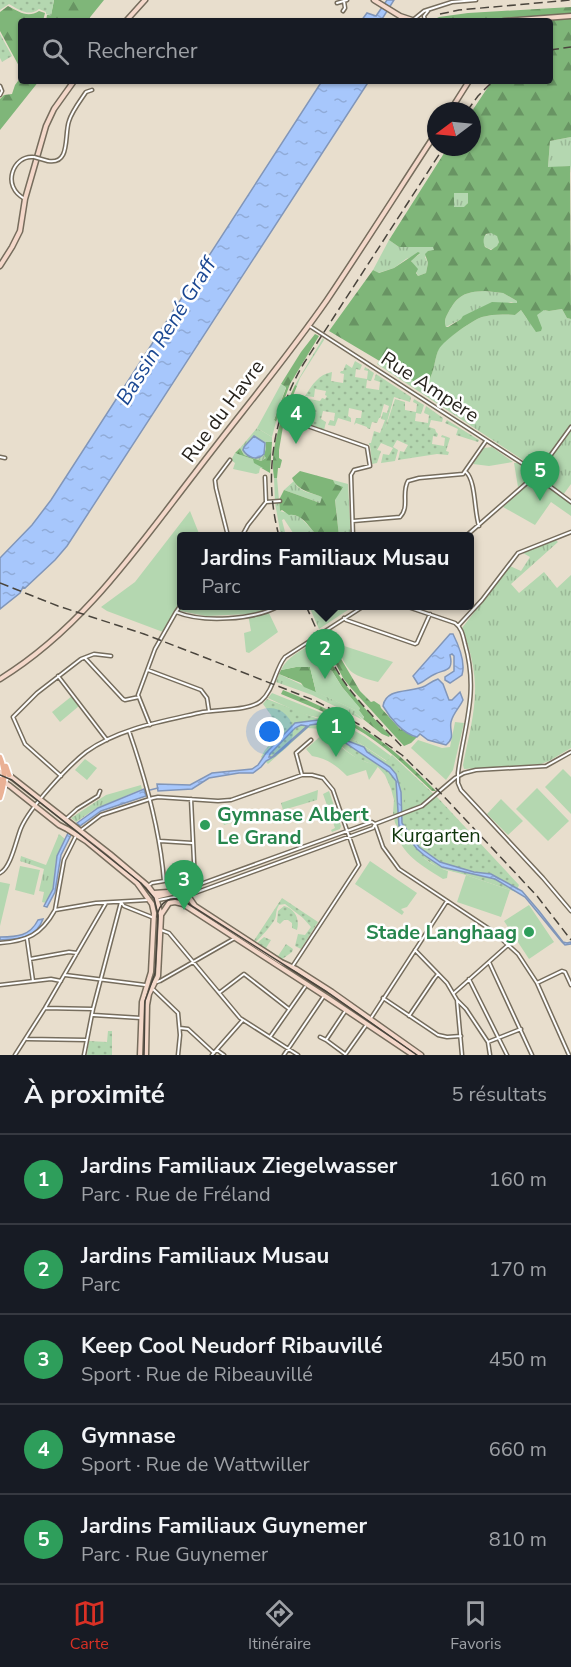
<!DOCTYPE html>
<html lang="fr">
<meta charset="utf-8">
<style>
:root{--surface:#171b24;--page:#242831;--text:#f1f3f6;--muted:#9ea1a6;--line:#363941;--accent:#d93025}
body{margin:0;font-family:"Nunito Sans",sans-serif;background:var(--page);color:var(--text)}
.compass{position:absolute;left:427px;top:102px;width:54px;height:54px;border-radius:50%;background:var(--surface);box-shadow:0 2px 4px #0004;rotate:254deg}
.you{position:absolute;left:270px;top:732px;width:21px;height:21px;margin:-15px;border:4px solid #fff;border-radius:50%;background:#1a73e8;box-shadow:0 0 0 9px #1a73e833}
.badge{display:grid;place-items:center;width:39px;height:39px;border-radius:50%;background:var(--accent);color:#fff;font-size:20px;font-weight:700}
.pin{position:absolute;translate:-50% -50px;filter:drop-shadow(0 2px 3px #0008)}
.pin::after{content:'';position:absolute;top:32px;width:21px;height:18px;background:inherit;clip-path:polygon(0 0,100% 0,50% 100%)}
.popup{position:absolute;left:177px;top:532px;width:297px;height:78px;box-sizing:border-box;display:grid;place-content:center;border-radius:6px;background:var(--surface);filter:drop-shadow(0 2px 4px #0005);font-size:20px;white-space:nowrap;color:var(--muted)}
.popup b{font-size:22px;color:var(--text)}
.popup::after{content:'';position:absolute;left:50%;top:100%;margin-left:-12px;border:12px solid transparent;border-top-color:var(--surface)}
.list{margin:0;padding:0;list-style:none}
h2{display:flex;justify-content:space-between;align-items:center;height:78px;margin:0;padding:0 24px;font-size:26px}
h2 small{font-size:20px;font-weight:400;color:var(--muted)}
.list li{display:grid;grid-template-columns:39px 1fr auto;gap:18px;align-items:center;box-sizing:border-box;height:90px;padding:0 24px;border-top:2px solid var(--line)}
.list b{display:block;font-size:22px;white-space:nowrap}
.list p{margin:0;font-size:20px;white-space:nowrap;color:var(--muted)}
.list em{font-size:20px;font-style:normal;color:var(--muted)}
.icon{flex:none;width:33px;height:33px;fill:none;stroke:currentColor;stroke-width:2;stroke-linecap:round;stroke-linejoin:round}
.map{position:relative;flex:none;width:571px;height:1055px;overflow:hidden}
.search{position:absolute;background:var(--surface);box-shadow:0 2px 4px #0004;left:18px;right:18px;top:18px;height:66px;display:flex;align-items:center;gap:15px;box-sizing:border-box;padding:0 21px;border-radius:6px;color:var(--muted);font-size:22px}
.sheet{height:528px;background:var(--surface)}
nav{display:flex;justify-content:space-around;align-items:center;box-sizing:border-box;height:84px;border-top:2px solid var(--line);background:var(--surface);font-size:16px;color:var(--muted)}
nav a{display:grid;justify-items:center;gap:3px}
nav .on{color:var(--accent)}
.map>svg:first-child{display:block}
</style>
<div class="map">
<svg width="571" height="1055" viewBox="0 0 571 1055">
<defs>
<pattern id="grass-tufts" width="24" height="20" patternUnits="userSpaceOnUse" patternTransform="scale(1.5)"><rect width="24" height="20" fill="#b4d7b0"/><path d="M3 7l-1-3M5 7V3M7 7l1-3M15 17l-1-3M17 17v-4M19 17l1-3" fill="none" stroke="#9bb897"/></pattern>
<pattern id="forest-firs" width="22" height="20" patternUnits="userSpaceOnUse" patternTransform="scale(1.5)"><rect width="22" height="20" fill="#7fb679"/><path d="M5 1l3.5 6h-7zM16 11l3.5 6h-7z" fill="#689463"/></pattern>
<pattern id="park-dots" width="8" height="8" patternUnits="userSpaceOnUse" patternTransform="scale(1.5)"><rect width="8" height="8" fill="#b4d7b0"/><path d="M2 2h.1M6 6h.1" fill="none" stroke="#9bb897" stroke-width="1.8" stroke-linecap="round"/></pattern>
<pattern id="water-ripples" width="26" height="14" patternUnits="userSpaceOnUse" patternTransform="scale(1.5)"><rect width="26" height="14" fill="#a7c7fc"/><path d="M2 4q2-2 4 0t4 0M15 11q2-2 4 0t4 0" fill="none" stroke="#90abd8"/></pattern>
</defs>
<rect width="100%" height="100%" fill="#e8decd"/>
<path fill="url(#grass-tufts)" d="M571,137V173L570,166L548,168L550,141Z
M454,193H469L468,203L464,208L454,207Z
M483 241a8 8 0 1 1 16 0a8 8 0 1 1-16 0Z
M389,240L399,247H433L435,250L425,257L428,263L426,273L418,276L411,260L420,254L406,259L394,268L378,273L373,270Z
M485,291L503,293L517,301V304L511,302L461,319L446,327C444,321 445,319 448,313C458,295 464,292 485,291Z
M562,309L567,318L571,319V484L563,495L535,478L541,472L377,364L379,361L425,388C426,383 429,380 431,376C435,367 435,356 439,348C444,340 473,320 482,317C492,314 504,314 515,315L521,310L527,319L544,310L549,311Z
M323,338L324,340L300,378L297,386L295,385Z
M257,428L272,437V442H266V458L261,461L244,455L240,448Z
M274,478H277L280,511L300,517L314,532L312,536H295L284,519L282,520L286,536H281L275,503Z
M333,480L348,484L351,536H339L335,499C338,493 336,486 333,480Z
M294,481C298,492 312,493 323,497L320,503L284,490Z
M553,538L558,542L511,584L519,593L544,572L557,588L571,575V748L549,761L541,764L464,769L463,765C468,739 476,711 475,684C474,664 469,646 462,628L510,566L521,571L530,557L523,553L544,544Z
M309,606H317L318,607L320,606H354L319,629Z
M279,674L355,710V713L363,720L312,695L276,682Z
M141,785L142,789L95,809L76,822L71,818L106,795Z
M318,790L317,800L283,810L281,803Z
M329,791L341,826L340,829L332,832L331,830L335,828L323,794Z
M59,834L65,839L56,860L53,889L46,903L42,902L44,892L39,891L44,869L20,861L21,856L46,865Z"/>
<path fill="url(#forest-firs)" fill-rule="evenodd" d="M54,0H104L87,21H46L47,15H51Z
M8,6C19,12 28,18 39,11L45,13L43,21H21V67L20,68L0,31V12Z
M571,7V137L550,141L548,167L570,166L571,319L567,318L562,309L549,311L544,310L537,315L542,328L541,331L536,332L521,310L515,315C504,314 492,314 482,317C473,320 444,340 439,349C435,356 435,367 431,376C429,381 426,383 425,388L329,331L373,270L379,273L394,268L418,252L420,253L411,261L418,269L416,273L418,276L426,273L428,263L425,254L428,251L434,250L433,247H399L389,240L448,147H472V111L492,81H550V21H431L439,17L468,13ZM454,193H468V203L464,207H454ZM491,233L497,236L499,242L497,246L491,250L485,247C483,242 483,238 486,234ZM485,291L503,293L517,301V303L492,302L463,316L461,319L448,327H446C444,321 445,319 448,313C458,295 464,292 485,291Z
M21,77V81H39L0,130V99L4,95L12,94L15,85Z
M315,334L319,336L290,384L276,422L274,420L286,388L281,384L301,352Z
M295,385L297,386L285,415L279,450V458L282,460L280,468H278L277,478H274C269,449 283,411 295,385Z
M266,442H272L270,473L235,453L240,448L244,455L261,461L266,458L264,455L266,449Z
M300,471L333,480L335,484L343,487L335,500L339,536H312L314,532C307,524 300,513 289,515L282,510L280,511L279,500L284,490L320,503L322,497C310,492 298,491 292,478Z
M327,635L360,691L371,702L374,701L380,705L381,708L401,730L402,728L412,736L417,737L411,743L404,746L351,688L343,678L324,641L322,637Z
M317,641L321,643C339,681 361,705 390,735L389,737L382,734L363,719L364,717L358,710L360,709L342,687L332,671L328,669L313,644Z
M296,667H310L316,692L304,687L301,683L279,674L281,670Z
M283,690C317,704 351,719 381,741C401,756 419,774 436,791H432C411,771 390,750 365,734C339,717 310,706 281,694Z"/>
<path fill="url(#park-dots)" d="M0,0H54L51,16L46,14V12L39,9C29,17 19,10 9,4L0,10Z
M0,34L12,56L2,62L0,58Z
M355,361L362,365L360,370L356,369L355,377L367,379L368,371L364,370L365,367L374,373L371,381L367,380L366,388L379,390L380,382L374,380L376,374L411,397L410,402L394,397L385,429L395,399L405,402V410L416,412L417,404L413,402L414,399L424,405L421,414L416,413L415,421L428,423L429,415L424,413L426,406L443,418L442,422L431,420L429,427L435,429L436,432L438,434L437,437L433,436L432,444L444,446L445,438L441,437L442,435L450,438L446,451L449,452L448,455L437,454L398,460L400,451L404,452L408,445L397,440L393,447L398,450L395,461L381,463L383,454L389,455L393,448L381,443L377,450L381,451L377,463L372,464L370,445H369V443H371L374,431L380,433L385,420L381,419L383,412L387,413L389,406L384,404L380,418H379L377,423L372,422L370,429L367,428V427L356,423L354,425L356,418H361L362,411L349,408L348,416L351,418V424V422L338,418L335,426L328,425L330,420L334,421L335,413L323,411L321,419L326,422L324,430L312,425L304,401V398L320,401L322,398L325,399L327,396L325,395L326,391L315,389L314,397L305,396C312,385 319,374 332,372L331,381L343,383L344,374L340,373L341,371H343L346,364L352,368Z
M447,420L479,440L478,442L456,435L458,429L445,423Z
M267,699L316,718H326L328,713L339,719L341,733L358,742L386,761L392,755L438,798L519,885L516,892L466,875L439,868L419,855L408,843L395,823L393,813L394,800L391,789L385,775L377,766L358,759L348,752L321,729L308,728L268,764L261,757L265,750L277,737L271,715L263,704Z
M282,898L318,922L301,949L295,946L298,934L305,935L311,927L303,918L285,904L279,905C275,912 277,914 275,919C272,925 260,938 255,943L253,942Z
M284,906C295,909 300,919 297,930L292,928V923L288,920H284L280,924L277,922L278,911Z
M264,937L271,940L266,948L278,956L286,944L293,949L292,952L281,960L256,944Z
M108,1031H112V1055H87L89,1041L107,1042Z"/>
<path fill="#b4d7b0" d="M281,384L286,387L274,420L276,422L272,437L257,428Z
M492,447L513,462L489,466L473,464L484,448Z
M235,453L253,459L254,463L263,468H260L259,473L256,474L233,469L235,463L231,460Z
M514,463H519L531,473V477L518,487Z
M535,478L571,501V516L551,502L535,525L503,507Z
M190,511L200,536H181V606H275L267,609L278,632L249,653L246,652L244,633L251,631L248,614L206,616L175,610L163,632L107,611L101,607L135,582Z
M335,643L393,662L378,682C347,674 349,672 335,643Z
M313,644L328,669L332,671L342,687L360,708L359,710L364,717L363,719L355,713V710L316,692L310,667H296L281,670C287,657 301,650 313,644Z
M272,693L327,715L326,718C306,718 286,706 268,698Z
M72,696L79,706L60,722L52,712Z
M339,722L364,736L391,756L387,761L358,742L341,733Z
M455,722L464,723L453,770L446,780L411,748L418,740L442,748L450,747Z
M324,733C339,746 358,763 379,765L369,780L366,770L347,776C337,766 327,758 312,756L306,749Z
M85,759L97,768L87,780L75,770Z
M399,764L426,790L417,798L411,808L405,802C407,790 405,778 396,768Z
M563,769L571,777V814L545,787Z
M537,788L569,821L548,841L516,809Z
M501,799L523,821L508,835L487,814Z
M226,805L233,822L224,825L218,809Z
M447,819L462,829L457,837L442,827Z
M398,828C412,848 424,863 448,871L447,878L443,879C420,864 403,856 394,829Z
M370,861L417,893L407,907L401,909L404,912L402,915L355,884Z
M20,866L40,870L34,895L15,890Z
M466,875L510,890L501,917L457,902Z
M0,882L10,884L0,926Z
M529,905L554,942L529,959L504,921Z"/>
<path fill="url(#water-ripples)" stroke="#8196b9" stroke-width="1.5" fill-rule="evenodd" d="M387,0H394L382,19L383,21H361L367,13L376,16Z
M322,81H369L67,546L55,560L25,588L23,587L20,593L0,609V558L32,525L51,500Z
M254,436L265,443L264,454C257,461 248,458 243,450L244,447Z
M450,634H453C459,646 466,662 462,675L450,683L445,680V677L454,671V656L452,654L450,655C454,672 445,669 435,674C428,677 424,682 418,684L413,676Z
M438,679L443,684L449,700H452L460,692L463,700C460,707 453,713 451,722C449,731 456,737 446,745L428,740L420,734L417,737C403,734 390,718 383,706C386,687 411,693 425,686C430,683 432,681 438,679Z
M318,720L327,724L322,727L317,724L310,725L275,756L266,761L261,767L253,773H239L209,778L192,789L158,791L157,784L190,785L212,773L252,769L258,765L266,753L295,723ZM301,725L307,726L272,757H269L270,754L295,728Z
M328,726L348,741L364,747L367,752L390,767L396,774L401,792L402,823L419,847L440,862L474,872L491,874L522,891L539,911L563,942L567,943L571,942V944L565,945L562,942L525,897L495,879L442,867L424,855L417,849L399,826L396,781L389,772L332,734L326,728Z
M144,789L146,796L101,811L80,826L77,823L98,808Z
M68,833L71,835L61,855L55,892L47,907L44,906L53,889L57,856Z
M43,919C36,939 18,939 0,940V937C17,937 30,936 38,920Z"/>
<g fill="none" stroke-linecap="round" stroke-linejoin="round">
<path stroke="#8196b9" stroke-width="1.5" d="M150,790L158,788"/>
<defs>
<path id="street" d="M337,3L347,0
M343,11L345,8L344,1
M413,20L424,11L452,2L476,0
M425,21L424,16L428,11
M0,86L2,91L0,95
M48,161C71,165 64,135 69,121C72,111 80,101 86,92L92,90
M25,199C0,186 14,155 33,157
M308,325L534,471L544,482L571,502
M299,423L291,421L290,416L293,414L299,423L367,447L370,466L354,470L351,475L353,536
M0,457L5,458
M466,472C476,481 474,511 479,526
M266,502L280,501
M353,521L400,517C410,507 401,493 408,481L419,478L463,474L486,441
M228,536L216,488L215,480L230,460
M242,536L248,525L266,502L265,477
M466,536L537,474L571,427
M405,606L455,623C462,628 463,636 465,644C479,693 464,726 458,773V783L461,790L543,878L571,911
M176,612C203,623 254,620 279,606
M344,618L346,620L415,644L417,643L430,614
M458,626L482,600L518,553L571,532
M85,658L123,699L125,700L139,697
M148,670L201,690L207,698L209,711
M58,676L107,740
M150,725L138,695L155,649L176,612L181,605
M129,731C146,780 160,830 164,881L152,883L148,886
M302,775L296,753L311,740
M61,776L25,744L13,717L37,693L81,659L94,654L111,656
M191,799L195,882L198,891
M66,819L77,809L98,796L100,791
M375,824L383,847L399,869L494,932L518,954L537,983L569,1055
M80,831L101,815L153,798L158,797L218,801L231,800L302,775H312L323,778L333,790L359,865L292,967
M160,841L192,843
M0,873C11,868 16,840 21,828C30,807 68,766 86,752C119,728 164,721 203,712C219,709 249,711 261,701C274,690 275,669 285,657L364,606
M184,890L372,822L375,824
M158,900L192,894L373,828L375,824L422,806L455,778L464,773L476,770L546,766L571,752
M55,910L64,860L76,836
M161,930L169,933L240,1018L298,1055
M27,939L33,981
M0,943C27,941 41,935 55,910L96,903L148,900
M415,950L447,983L457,1000L462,1055
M30,959L69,952L77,953
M489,962L532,1055
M65,975L145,985
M469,979L507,1055
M157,982L160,981L235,938
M537,983L562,971L565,972L571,985
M0,985L51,979L61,981
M153,989L178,1013L180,1035L178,1055
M219,993L244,974L289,1009
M454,993L508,945
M383,998L438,1035L447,1037L461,1036
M457,1000L466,1009L488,1042L490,1055
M45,1008L93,1009
M93,1015L141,1018
M409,1016L434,979L438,974
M371,1018L447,901
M180,1028L188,1029L214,1053
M270,1037L305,987
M320,1037L326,1040
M27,1039L87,1040
M488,1042L521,1029
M217,1050L224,1055
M345,1054L326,1040L346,1010
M15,1055L45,1008L106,903
M84,1055L93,1009L121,902L124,906L154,918
M212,1055L242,1021
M284,1055L324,996
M345,1055L367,1024"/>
<path id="secondary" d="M374,0L400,16L415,21
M126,21L145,0
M504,21L571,16
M450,111L469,81
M0,266L12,247L20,231L25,199L46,126L54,109L74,81
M0,679C82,629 137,548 195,473C239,415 286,359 327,300C364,245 400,188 436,133
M0,772L9,775L110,854L148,886L156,897L161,916L158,976L149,994L147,1005L146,1055
M4,782L10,786L59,825L67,829L86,841L137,883L152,904L154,913L151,972L142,1002L140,1055
M154,893L168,892
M155,897L184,890L195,906L281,962L296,969L332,992L421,1055
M161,915L169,903L175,902L183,904L328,998L413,1055"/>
<path id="primary" d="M0,757C6,772 5,783 0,798
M6,766L9,775
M0,779V788"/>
</defs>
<use href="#street" stroke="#766d5d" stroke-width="5"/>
<use href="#secondary" stroke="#766d5d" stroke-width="7"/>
<use href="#primary" stroke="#fff" stroke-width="8"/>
<use href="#street" stroke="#fff" stroke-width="2"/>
<use href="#secondary" stroke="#f4d8ca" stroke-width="4"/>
<use href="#primary" stroke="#eab195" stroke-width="4.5"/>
<path stroke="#4a453d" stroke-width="1.5" d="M0,775L12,780L141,883L154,898L158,915L156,957L155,973L145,1001L144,1055
M157,917C159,902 170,895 184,901L327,992L417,1055"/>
<path stroke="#4a453d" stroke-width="1.5" stroke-dasharray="9 4.5" stroke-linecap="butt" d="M440,14L459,10L571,0
M550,50L571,47
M467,111L478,96L493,81
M279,536C263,477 273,415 304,363L444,147
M0,583L58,606L144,634L196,654L316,701L360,725L402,755L434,786L537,896L571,940
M306,606C317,630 327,655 341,677C358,703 382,725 403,748"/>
<defs>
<path id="street-bridge" d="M34,157L48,161"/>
</defs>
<use href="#street-bridge" stroke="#766d5d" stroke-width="5" stroke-linecap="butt"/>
<use href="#street-bridge" stroke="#fff" stroke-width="2"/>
</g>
<g fill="#2e9e5b" stroke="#fff" stroke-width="2">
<circle cx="205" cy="825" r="6"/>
<circle cx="529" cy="932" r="6"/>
</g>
<g text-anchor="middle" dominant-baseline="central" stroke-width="5" stroke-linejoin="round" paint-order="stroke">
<g font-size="20" fill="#27231d" stroke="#fff">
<text transform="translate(430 387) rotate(33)">Rue Ampère</text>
<text transform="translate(223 411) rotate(-53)">Rue du Havre</text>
</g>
<g font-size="20" font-weight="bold" fill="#27864d" stroke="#fff" text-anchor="start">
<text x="217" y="814">Gymnase Albert<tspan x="217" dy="23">Le Grand</tspan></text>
<text x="517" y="932" text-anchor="end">Stade Langhaag</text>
</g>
<g font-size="20" fill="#0e350b" stroke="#fff">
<text x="436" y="835">Kurgarten</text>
</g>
<g font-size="21" font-style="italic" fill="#1a4792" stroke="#fff">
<text transform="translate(166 331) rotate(-58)">Bassin René Graff</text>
</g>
</g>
</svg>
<svg class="compass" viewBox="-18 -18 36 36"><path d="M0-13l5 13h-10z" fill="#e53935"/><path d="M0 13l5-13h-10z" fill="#9ea1a6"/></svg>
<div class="you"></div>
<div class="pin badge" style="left:336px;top:757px;background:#2e9e5b">1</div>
<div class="pin badge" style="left:325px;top:679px;background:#2e9e5b">2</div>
<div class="popup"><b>Jardins Familiaux Musau</b>Parc</div>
<div class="pin badge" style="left:184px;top:910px;background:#2e9e5b">3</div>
<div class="pin badge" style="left:296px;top:444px;background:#2e9e5b">4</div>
<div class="pin badge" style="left:540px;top:501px;background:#2e9e5b">5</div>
<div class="search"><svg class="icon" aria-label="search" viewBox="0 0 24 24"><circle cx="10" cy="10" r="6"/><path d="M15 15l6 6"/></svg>Rechercher</div>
</div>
<section class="sheet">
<h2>À proximité<small>5 résultats</small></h2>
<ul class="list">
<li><span class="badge" style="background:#2e9e5b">1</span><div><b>Jardins Familiaux Ziegelwasser</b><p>Parc · Rue de Fréland</p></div><em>160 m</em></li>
<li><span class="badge" style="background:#2e9e5b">2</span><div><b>Jardins Familiaux Musau</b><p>Parc</p></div><em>170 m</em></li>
<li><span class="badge" style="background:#2e9e5b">3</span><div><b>Keep Cool Neudorf Ribauvillé</b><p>Sport · Rue de Ribeauvillé</p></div><em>450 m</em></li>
<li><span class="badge" style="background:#2e9e5b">4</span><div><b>Gymnase</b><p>Sport · Rue de Wattwiller</p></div><em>660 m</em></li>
<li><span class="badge" style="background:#2e9e5b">5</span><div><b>Jardins Familiaux Guynemer</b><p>Parc · Rue Guynemer</p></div><em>810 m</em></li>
</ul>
</section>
<nav>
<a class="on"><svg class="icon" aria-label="map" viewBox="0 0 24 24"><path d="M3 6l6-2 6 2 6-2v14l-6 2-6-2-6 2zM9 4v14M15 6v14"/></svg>Carte</a>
<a><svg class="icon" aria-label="directions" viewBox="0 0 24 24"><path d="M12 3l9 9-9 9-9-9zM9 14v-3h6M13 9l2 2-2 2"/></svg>Itinéraire</a>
<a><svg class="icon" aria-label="saved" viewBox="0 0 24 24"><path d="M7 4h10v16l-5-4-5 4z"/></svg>Favoris</a>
</nav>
